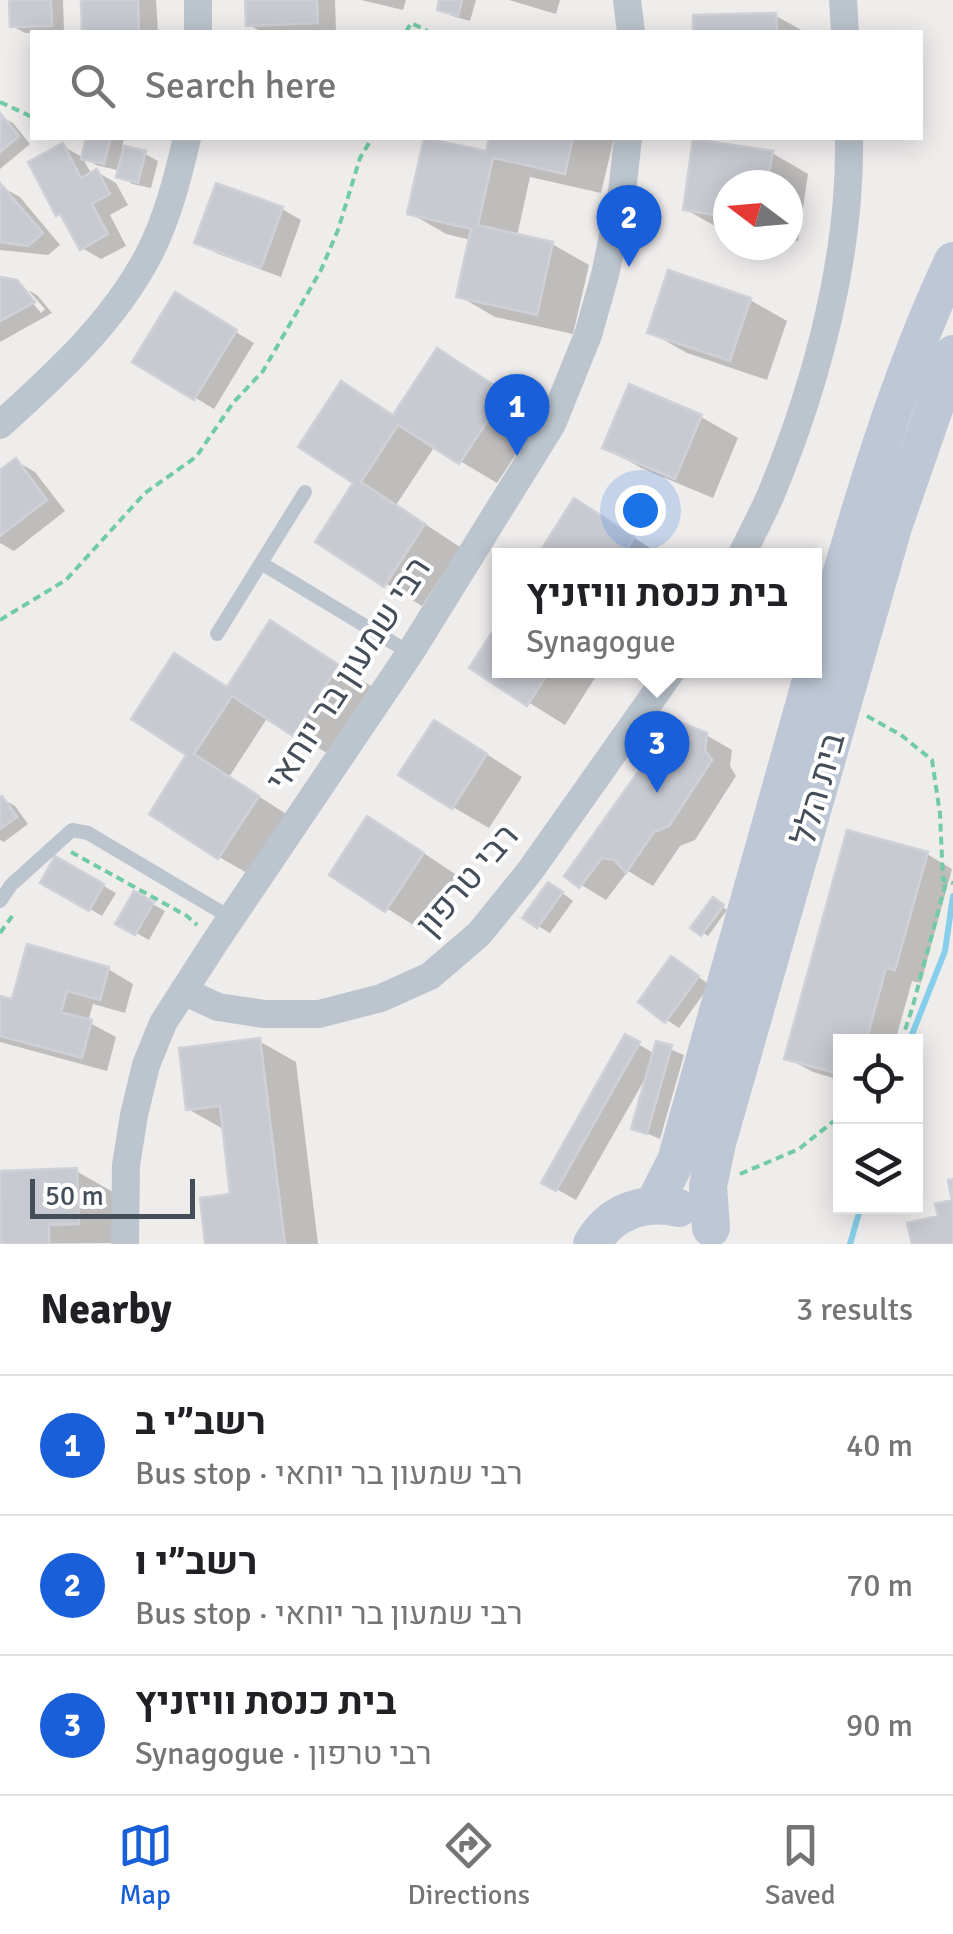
<!DOCTYPE html>
<meta charset="utf-8">
<style>
:root{--surface:#fff;--page:#f6f6f6;--text:#202124;--muted:#757577;--line:#e0e0e0;--accent:#1a5fda}
body{margin:0;font-family:Signika,Heebo,sans-serif;background:var(--page);color:var(--text)}
.controls{position:absolute;right:30px;bottom:30px;display:grid;overflow:hidden;border-radius:0px;box-shadow:0 5px 25px #0003}
.controls button{width:90px;height:90px;display:grid;place-items:center;padding:0;border:0;border-bottom:2px solid var(--line);background:var(--surface);color:var(--text);font:50px sans-serif}
.compass{position:absolute;left:713px;top:170px;width:90px;height:90px;border-radius:50%;background:var(--surface);box-shadow:0 5px 25px #0003;rotate:286deg}
.scale{position:absolute;left:30px;bottom:25px;width:165px;box-sizing:border-box;padding-left:10px;border:5px solid #444e59;border-top:0;font-size:28px;line-height:35px;white-space:nowrap;color:#444e59;-webkit-text-stroke:8px #fff;paint-order:stroke}
.you{position:absolute;left:640px;top:510px;width:35px;height:35px;margin:-25px;border:8px solid #fff;border-radius:50%;background:#1a73e8;box-shadow:0 0 0 15px #1a73e833}
.badge{display:grid;place-items:center;width:65px;height:65px;border-radius:50%;background:var(--accent);color:#fff;font-size:32px;font-weight:700}
.pin{position:absolute;translate:-50% -82px;filter:drop-shadow(0 2px 5px #0008)}
.pin::after{content:'';position:absolute;top:52px;width:35px;height:30px;background:inherit;clip-path:polygon(0 0,100% 0,50% 100%)}
.popup{position:absolute;left:492px;top:548px;width:330px;height:130px;box-sizing:border-box;display:grid;place-content:center;border-radius:0px;background:var(--surface);filter:drop-shadow(0 2px 8px #0005);font-size:32px;white-space:nowrap;color:var(--muted)}
.popup b{font-size:38px;color:var(--text)}
.popup::after{content:'';position:absolute;left:50%;top:100%;margin-left:-20px;border:20px solid transparent;border-top-color:var(--surface)}
.list{margin:0;padding:0;list-style:none}
h2{display:flex;justify-content:space-between;align-items:center;height:130px;margin:0;padding:0 40px;font-size:42px}
h2 small{font-size:32px;font-weight:400;color:var(--muted)}
.list li{display:grid;grid-template-columns:65px 1fr auto;gap:30px;align-items:center;box-sizing:border-box;height:140px;padding:0 40px;border-top:2px solid var(--line)}
.list b{display:block;font-size:38px;white-space:nowrap}
.list p{margin:0;font-size:32px;white-space:nowrap;color:var(--muted)}
.list em{font-size:32px;font-style:normal;color:var(--muted)}
.icon{flex:none;width:55px;height:55px;fill:none;stroke:currentColor;stroke-width:2;stroke-linecap:round;stroke-linejoin:round}
.map{position:relative;flex:none;width:953px;height:1244px;overflow:hidden}
.search{position:absolute;background:var(--surface);box-shadow:0 5px 25px #0003;left:30px;right:30px;top:30px;height:110px;display:flex;align-items:center;gap:25px;box-sizing:border-box;padding:0 35px;border-radius:0px;color:var(--muted);font-size:38px}
.sheet{height:550px;background:var(--surface)}
nav{display:flex;justify-content:space-around;align-items:center;box-sizing:border-box;height:140px;border-top:2px solid var(--line);background:var(--surface);font-size:28px;color:var(--muted)}
nav a{display:grid;justify-items:center;gap:5px}
nav .on{color:var(--accent)}
.map>svg:first-child{display:block}
</style>
<div class="map">
<svg width="953" height="1244" viewBox="0 0 953 1244">
<rect width="100%" height="100%" fill="#efecec"/>
<path fill="#0003" d="M11,0H63L64,32L25,33L12,26Z
M84,0H156L158,32H87L85,31Z
M248,0H335L336,32H262L249,25Z
M361,0H406L403,10Z
M442,0H476L470,21L452,16L439,9Z
M509,0H560L556,14Z
M776,16L805,32H696V17Z
M0,116L13,123L30,144L0,169Z
M89,138H124L122,148L145,154L158,161L151,188L132,184L119,176L121,171L96,165L84,157Z
M491,138H614L601,193L530,177L517,236L552,244L589,265L573,334L495,317L459,296L471,240L446,234L410,213L487,154Z
M63,146L82,157L92,175L97,172L116,183L128,205L110,215L126,246L101,259L82,248L66,219L58,214Z
M772,153L808,174L798,241L788,240V185H728V231L722,230L685,209Z
M0,186L20,197L60,245L48,255L0,250Z
M282,209L301,220L281,277L216,253L197,242Z
M0,280L16,283L25,288H20L41,313L45,309L28,290L37,295L52,313L0,342Z
M175,295L254,343L214,409L135,361Z
M750,300L787,321L767,380L687,353L650,332Z
M474,373L541,416L497,483L435,446L396,505L460,547L422,606L318,541L395,417Z
M630,387L701,417L738,438L713,498L641,468L605,447Z
M16,461L35,472L65,511L14,551L0,543V474Z
M611,522L662,556H540Z
M271,623L374,688L330,755L268,717L229,777L294,819L256,878L219,857L190,754Z
M472,667L500,670H594L598,673L565,725Z
M706,735L732,750L730,766L736,776L695,840L680,846L653,886L628,871L606,900L567,876Z
M471,744L522,777L489,828L453,807Z
M3,799L15,806L28,824L4,842L0,840V800Z
M404,840L458,876L423,931L332,874Z
M927,854L952,869L921,983L912,981L895,1042H840V1080L813,1072L787,1058Z
M56,859L116,893L102,916L43,882Z
M561,892L573,901L550,933L538,926Z
M135,894L165,911L149,940L118,923Z
M713,900L727,910L708,936L694,927Z
M684,967L710,985L679,1028L667,1020Z
M108,969L133,984L125,1013L93,1004L88,1022L116,1037L107,1071L0,1042V998L14,1002Z
M626,1037L655,1054L658,1044L684,1055L660,1139L634,1128L646,1077L576,1200L544,1182Z
M259,1041L296,1062L318,1244H208L233,1196L225,1130L188,1109Z
M76,1171L113,1192L115,1243L4,1244Z"/>
<g fill="none" stroke-linecap="round" stroke-linejoin="round">
<path stroke="#86ceea" stroke-width="6" d="M909,1042L945,951L953,896
M850,1244L861,1206"/>
</g>
<path fill="#c8cad2" stroke="#d0d1d8" stroke-width="2.5" d="M9,0H51L52,26L10,27Z
M81,0H138L139,31L82,32Z
M245,0H317L318,23L246,26Z
M439,0H462L458,16L437,10Z
M776,13L777,32H693V15Z
M0,113L19,136L0,152Z
M86,138H111L104,164L81,159Z
M424,138L486,151L489,138H573L565,174L493,158L478,225L553,242L537,315L456,297L471,229L407,214Z
M693,139L773,151L767,185H728V217L683,210Z
M63,143L81,178L97,169L110,194L92,204L108,234L80,250L60,214L56,216L28,162Z
M124,146L146,151L138,183L116,177Z
M0,183L43,233L28,246L0,242Z
M216,183L283,207L261,268L194,243Z
M668,270L751,298L730,361L647,333Z
M0,277L17,280L35,302L0,321Z
M175,292L237,330L194,400L132,362Z
M437,348L506,393L459,464L398,425L361,482L425,524L384,587L315,542L353,483L298,447L341,381L393,415Z
M629,384L702,415L675,479L602,448Z
M16,458L47,500L0,536V470Z
M574,498L634,537L623,556H537Z
M270,620L339,665L293,736L232,696L194,754L259,796L218,859L149,814L186,755L131,719L174,653L227,687Z
M500,620V670H550L527,706L469,668Z
M434,720L487,754L452,809L398,775Z
M675,720L707,733L705,750L712,760L669,826L654,832L626,873L614,860L602,858L579,888L564,876Z
M2,796L17,817L0,829V797Z
M367,816L424,853L385,912L329,875Z
M847,830L928,852L895,970L886,968L866,1042H840V1074L784,1059Z
M55,856L104,884L89,911L40,883Z
M548,882L563,892L537,928L522,918Z
M134,891L154,902L135,935L115,924Z
M713,897L724,905L701,936L690,928Z
M27,944L109,967L100,1000L67,991L61,1012L92,1020L82,1058L0,1036V996L12,999Z
M671,956L699,976L665,1023L638,1002Z
M625,1034L640,1042L556,1191L541,1183Z
M260,1038L285,1244H205L200,1198L230,1194L220,1106L186,1110L179,1048Z
M656,1041L672,1045L647,1134L631,1129Z
M77,1168L79,1224L49,1225V1244H1L0,1171Z
M953,1179V1244H912L907,1223L938,1216L935,1204L952,1200L948,1180Z"/>
<g fill="none" stroke-linecap="round" stroke-linejoin="round">
<path stroke="#72cba6" stroke-width="4" stroke-dasharray="8 5" stroke-linecap="butt" d="M406,32L411,23L426,30L427,32
M0,102L32,117
M0,620L66,580L145,493L196,457L233,403L263,371L321,270L338,230L360,158L372,138
M867,716L901,735L932,760L940,814L943,880L953,883
M71,852L187,916L197,925
M0,933L13,915
M901,1042L912,1009L945,886L944,883
M740,1174L799,1149L840,1116"/>
<path stroke="#bcc5ce" stroke-width="14" d="M261,563L410,653
M217,634L305,492
M0,901L11,885L72,830L88,833L231,918"/>
<path stroke="#bcc5ce" stroke-width="28" d="M198,0V32
M627,0L631,32
M843,0L845,32
M0,425C56,374 112,324 148,256C167,220 178,177 187,138
M741,556C752,533 765,510 774,487C818,379 851,254 849,138
M183,991L218,1007L264,1014H319L381,998L430,976L479,934L530,871L672,670
M125,1244L126,1165L134,1115L146,1065L163,1023L215,942L410,653L552,424L588,335L605,275L622,192L628,138"/>
<path stroke="#bec7d5" stroke-width="38" d="M814,668C854,530 892,391 953,261
M654,1204L676,1161L814,670
M711,1228L708,1186L717,1143L893,527L953,354
M592,1244C610,1212 644,1200 679,1208"/>
</g>
<g text-anchor="middle" dominant-baseline="central" stroke-width="8" stroke-linejoin="round" paint-order="stroke">
<g font-size="35" fill="#444e59" stroke="#fff">
<text transform="translate(348 674) rotate(-57)">רבי שמעון בר יוחאי</text>
<text transform="translate(818 789) rotate(-74)">בית הלל</text>
<text transform="translate(467 880) rotate(-49)">רבי טרפון</text>
</g>
</g>
</svg>
<div class="controls">
<button><svg class="icon" aria-label="locate" viewBox="0 0 24 24"><circle cx="12" cy="12" r="6"/><path d="M12 2v4M12 18v4M2 12h4M18 12h4"/></svg></button>
<button><svg class="icon" aria-label="layers" viewBox="0 0 24 24"><path d="M12 4l9 5-9 5-9-5zM3 14l9 5 9-5"/></svg></button>
</div>
<svg class="compass" viewBox="-18 -18 36 36"><path d="M0-13l5 13h-10z" fill="#e53935"/><path d="M0 13l5-13h-10z" fill="#757577"/></svg>
<div class="scale">50 m</div>
<div class="you"></div>
<div class="pin badge" style="left:517px;top:456px">1</div>
<div class="pin badge" style="left:629px;top:267px">2</div>
<div class="pin badge" style="left:657px;top:793px">3</div>
<div class="popup"><b>בית כנסת וויזניץ</b>Synagogue</div>
<div class="search"><svg class="icon" aria-label="search" viewBox="0 0 24 24"><circle cx="10" cy="10" r="6"/><path d="M15 15l6 6"/></svg>Search here</div>
</div>
<section class="sheet">
<h2>Nearby<small>3 results</small></h2>
<ul class="list">
<li><span class="badge">1</span><div><b>רשב״י ב</b><p>Bus stop · רבי שמעון בר יוחאי</p></div><em>40 m</em></li>
<li><span class="badge">2</span><div><b>רשב״י ו</b><p>Bus stop · רבי שמעון בר יוחאי</p></div><em>70 m</em></li>
<li><span class="badge">3</span><div><b>בית כנסת וויזניץ</b><p>Synagogue · רבי טרפון</p></div><em>90 m</em></li>
</ul>
</section>
<nav>
<a class="on"><svg class="icon" aria-label="map" viewBox="0 0 24 24"><path d="M3 6l6-2 6 2 6-2v14l-6 2-6-2-6 2zM9 4v14M15 6v14"/></svg>Map</a>
<a><svg class="icon" aria-label="directions" viewBox="0 0 24 24"><path d="M12 3l9 9-9 9-9-9zM9 14v-3h6M13 9l2 2-2 2"/></svg>Directions</a>
<a><svg class="icon" aria-label="saved" viewBox="0 0 24 24"><path d="M7 4h10v16l-5-4-5 4z"/></svg>Saved</a>
</nav>
